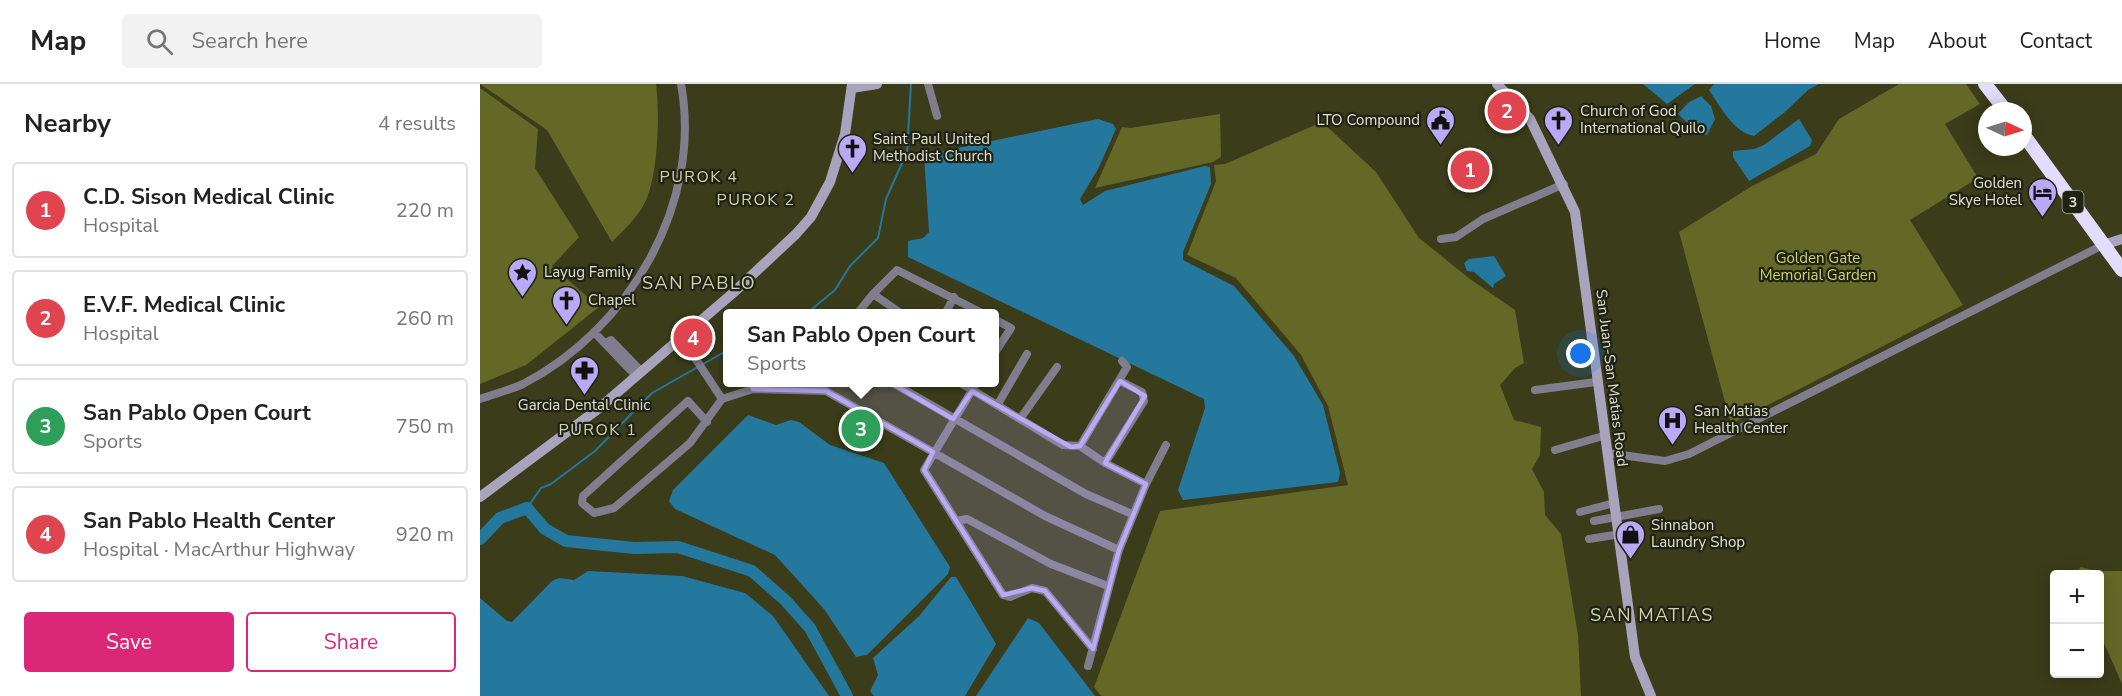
<!DOCTYPE html>
<meta charset="utf-8">
<style>
:root{--surface:#fff;--page:#f2f2f2;--text:#222;--muted:#767676;--line:#e0e0e0;--accent:#db2777}
body{margin:0;font-family:"Nunito Sans",sans-serif;background:var(--page);color:var(--text)}
.controls{position:absolute;right:18px;bottom:18px;display:grid;overflow:hidden;border-radius:6px;box-shadow:0 3px 15px #0003}
.controls button{width:54px;height:54px;display:grid;place-items:center;padding:0;border:0;border-bottom:2px solid var(--line);background:var(--surface);color:var(--text);font:30px sans-serif}
.compass{position:absolute;left:1498px;top:18px;width:54px;height:54px;border-radius:50%;background:var(--surface);box-shadow:0 3px 15px #0003;rotate:94deg}
.you{position:absolute;left:1101px;top:270px;width:21px;height:21px;margin:-15px;border:4px solid #fff;border-radius:50%;background:#1a73e8;box-shadow:0 0 0 9px #1a73e833}
.badge{display:grid;place-items:center;width:39px;height:39px;border-radius:50%;background:var(--accent);color:#fff;font-size:20px;font-weight:700}
.pin{position:absolute;translate:-50% -50%;border:3px solid #fff;box-shadow:0 2px 6px #0006}
.popup{position:absolute;left:243px;top:225px;width:276px;height:78px;box-sizing:border-box;display:grid;place-content:center;border-radius:6px;background:var(--surface);filter:drop-shadow(0 2px 4px #0005);font-size:20px;white-space:nowrap;color:var(--muted)}
.popup b{font-size:22px;color:var(--text)}
.popup::after{content:'';position:absolute;left:50%;top:100%;margin-left:-12px;border:12px solid transparent;border-top-color:var(--surface)}
.list{margin:0;padding:0;list-style:none}
h2{display:flex;justify-content:space-between;align-items:center;height:78px;margin:0;padding:0 24px;font-size:26px}
h2 small{font-size:20px;font-weight:400;color:var(--muted)}
.list li{display:grid;grid-template-columns:39px 1fr auto;gap:18px;align-items:center;box-sizing:border-box;height:96px;margin:0 12px 12px;padding:0 12px;border:2px solid var(--line);border-radius:6px}
.list b{display:block;font-size:22px;white-space:nowrap}
.list p{margin:0;font-size:20px;white-space:nowrap;color:var(--muted)}
.list em{font-size:20px;font-style:normal;color:var(--muted)}
.actions{display:flex;gap:12px;padding:18px 24px}
.actions a{flex:1;padding:14px 0;border:2px solid var(--accent);border-radius:6px;text-align:center;font-size:21px;color:var(--accent)}
.actions .main{background:var(--accent);color:#fff}
.icon{flex:none;width:33px;height:33px;fill:none;stroke:currentColor;stroke-width:2;stroke-linecap:round;stroke-linejoin:round}
.map{position:relative;flex:none;width:1642px;height:612px;overflow:hidden}
header{display:flex;align-items:center;gap:36px;box-sizing:border-box;height:84px;padding:0 30px;background:var(--surface);border-bottom:2px solid var(--line)}
header strong{font-size:28px}
nav{display:flex;gap:33px;margin-inline-start:auto;font-size:21px}
.search{width:420px;height:54px;background:var(--page);display:flex;align-items:center;gap:15px;box-sizing:border-box;padding:0 21px;border-radius:6px;color:var(--muted);font-size:22px}
main{display:flex}
aside{flex:1;background:var(--surface)}
.map>svg:first-child{display:block}
</style>
<header>
<strong>Map</strong>
<div class="search"><svg class="icon" aria-label="search" viewBox="0 0 24 24"><circle cx="10" cy="10" r="6"/><path d="M15 15l6 6"/></svg>Search here</div>
<nav><a>Home</a><a>Map</a><a>About</a><a>Contact</a></nav>
</header>
<main>
<aside>
<h2>Nearby<small>4 results</small></h2>
<ul class="list">
<li><span class="badge" style="background:#e0444e">1</span><div><b>C.D. Sison Medical Clinic</b><p>Hospital</p></div><em>220 m</em></li>
<li><span class="badge" style="background:#e0444e">2</span><div><b>E.V.F. Medical Clinic</b><p>Hospital</p></div><em>260 m</em></li>
<li><span class="badge" style="background:#2e9e5b">3</span><div><b>San Pablo Open Court</b><p>Sports</p></div><em>750 m</em></li>
<li><span class="badge" style="background:#e0444e">4</span><div><b>San Pablo Health Center</b><p>Hospital · MacArthur Highway</p></div><em>920 m</em></li>
</ul>
<div class="actions"><a class="main">Save</a><a>Share</a></div>
</aside>
<div class="map">
<svg width="1642" height="612" viewBox="0 0 1642 612">
<rect width="100%" height="100%" fill="#3a3c1a"/>
<path fill="#646827" d="M0,0H176C180,29 178,87 167,114C160,131 145,145 132,158L67,46Z
M1419,0H1486L1500,20L1465,40L1498,94L1430,136L1483,221L1251,340L1199,148L1272,102L1336,70L1359,35Z
M0,4L58,45L55,84L99,153L72,182L119,223L46,281L0,300Z
M740,30L741,73L733,78L615,104L642,43L650,44Z
M842,38L896,88L939,154L990,195L1035,226L1044,279L1035,284L1020,301L1034,336L1061,343L1060,371L1052,385L1064,408L1065,431L1081,450L1098,551L1101,612H621L614,603L680,427L868,401L848,322L821,271L756,194L707,171L736,97L734,81L745,80Z
M1601,483L1616,487H1642V600L1620,550V490H1594Z"/>
<path fill="#25789d" d="M1163,0H1215L1187,20Z
M1234,0H1339L1328,6L1305,28L1274,52C1253,48 1240,22 1229,6Z
M1221,12L1231,22L1235,35L1227,51L1218,49L1198,30L1209,18Z
M618,35L633,40L636,45L618,85L600,115L603,121L625,107L725,82L730,83L731,100L703,168V176L754,202L814,272L843,321L860,389L858,398L703,416L698,406L725,324L724,315L428,173V157L443,154L449,148L444,71Z
M1319,35L1332,56L1330,62L1269,97L1253,73V67L1274,65L1284,61Z
M1014,172L1026,192L1014,200L1013,204L994,188L987,187L984,179L989,175Z
M268,331L296,341L311,336L319,338L350,361L404,379L470,483L468,490L387,571L376,573L344,525L295,471L195,425L189,417L193,406Z
M108,487L202,492L265,509L293,532L349,612H0V514L27,537L32,538L72,497L79,494L94,496Z
M476,493L516,560L485,612H394L390,607L398,591L393,574L439,532L471,493Z
M548,534L559,539L615,612H496Z"/>
<g fill="none" stroke-linecap="round" stroke-linejoin="round">
<path stroke="#25789d" stroke-width="2" d="M326,230L355,206L370,182L398,154L406,115L427,68L431,0
M47,424L61,404L71,400L115,367L172,309L248,266"/>
<path stroke="#25789d" stroke-width="12" d="M0,455L20,434L47,424L65,445L86,457L154,464L198,463L272,487L306,517L330,544L367,612"/>
<path stroke="#807e8e" stroke-width="8" d="M448,0L457,32
M961,155L976,153L1003,135L1084,100
M364,229V230
M377,230L393,210
M422,230L393,210L417,186L504,230
M465,230L474,213
M514,235L531,244L514,270
M114,248L156,292
M202,254L242,315
M126,259L131,256L161,287
M411,298L606,410L652,430
M479,298L583,361L600,362L625,379L666,400
M497,298L444,386L523,511L530,513L552,504L565,507L613,565
M1055,306L1116,298
M0,315C14,310 30,306 43,300C149,245 223,120 201,0
M518,320L547,270
M540,335L577,283
M227,338L208,317L103,412L102,419L114,429L134,424L210,359L242,315L273,305L346,307L565,432L639,466
M600,362L647,283L642,277
M1075,366L1123,352
M1127,369L1185,377L1209,370L1623,161
M625,379L664,317L662,308L640,297
M1100,428L1134,419
M476,437L487,435L571,480L628,502
M1114,437L1179,425
M1109,455L1160,447
M608,582L639,466L666,400L686,361"/>
<path stroke="#a8a4bd" stroke-width="10" d="M1017,0L1050,35L1095,128L1155,573L1171,612
M372,4L397,0
M1623,161L1642,155
M0,413L118,325L253,209L316,150L331,133L350,98L365,50L372,0"/>
<path stroke="#e2ddfc" stroke-width="14" d="M1505,0L1526,27
M1543,50L1642,186"/>
</g>
<path fill="#b9aaf7" fill-opacity="0.2" stroke="#b9aaf7" stroke-width="4.5" stroke-linejoin="round" d="M343,259L473,335L492,307L591,363L600,362L640,297L665,312L625,379L666,400L639,466L613,565L565,507L552,504L523,511L444,386L453,368L346,307L273,305L266,284Z"/>
<defs>
<symbol id="civic-pin" viewBox="-11 -11 22 30"><path d="M0 17L-7.5 6A9.5 9.5 0 1 1 7.5 6Z" fill="#b9aaf7" stroke="#202213"/><path d="M-.6-6.5H3V-4.5H.6V-3L4-1V1h2V6H-6V1h2V-1L-.6-3ZM-1.2 2.5V6h2.4V2.5Z" fill="#111"/></symbol>
<symbol id="church-pin" viewBox="-11 -11 22 30"><path d="M0 17L-7.5 6A9.5 9.5 0 1 1 7.5 6Z" fill="#b9aaf7" stroke="#202213"/><path d="M-1.2-6h2.4v3.5h3.3v2.4h-3.3V6h-2.4V-.1h-3.3v-2.4h3.3Z" fill="#111"/></symbol>
<symbol id="hotel-pin" viewBox="-11 -11 22 30"><path d="M0 17L-7.5 6A9.5 9.5 0 1 1 7.5 6Z" fill="#b9aaf7" stroke="#202213"/><path d="M-6-4.5h1.5V1H6V5H4.5V3h-9V5H-6ZM-4 0a1.8 1.8 0 1 1 3.6 0ZM.5 0V-2.5h3Q6-2.5 6 0Z" fill="#111"/></symbol>
<symbol id="sight-pin" viewBox="-11 -11 22 30"><path d="M0 17L-7.5 6A9.5 9.5 0 1 1 7.5 6Z" fill="#b9aaf7" stroke="#202213"/><path d="M0-6L1.8-2.2L6-1.7L2.9 1.2L3.7 5.4L0 3.3L-3.7 5.4L-2.9 1.2L-6-1.7L-1.8-2.2Z" fill="#111"/></symbol>
<symbol id="pharmacy-pin" viewBox="-11 -11 22 30"><path d="M0 17L-7.5 6A9.5 9.5 0 1 1 7.5 6Z" fill="#b9aaf7" stroke="#202213"/><path d="M-2-6h4v4h4v4h-4v4h-4v-4h-4v-4h4Z" fill="#111"/></symbol>
<symbol id="hospital-pin" viewBox="-11 -11 22 30"><path d="M0 17L-7.5 6A9.5 9.5 0 1 1 7.5 6Z" fill="#b9aaf7" stroke="#202213"/><path d="M-5-5h3v3.5h4V-5h3V5h-3V1.5h-4V5h-3Z" fill="#111"/></symbol>
<symbol id="shop-pin" viewBox="-11 -11 22 30"><path d="M0 17L-7.5 6A9.5 9.5 0 1 1 7.5 6Z" fill="#b9aaf7" stroke="#202213"/><path d="M-5-2.5h2.3a2.7 3.5 0 0 1 5.4 0H5L5.5 6h-11ZM-1.5-2.5h3a1.5 2.3 0 0 0-3 0Z" fill="#111"/></symbol>
</defs>
<g fill-rule="evenodd">
<use href="#civic-pin" x="944" y="20" width="33" height="45"/>
<use href="#church-pin" x="1062" y="20" width="33" height="45"/>
<use href="#church-pin" x="356" y="48" width="33" height="45"/>
<use href="#hotel-pin" x="1546" y="92" width="33" height="45"/>
<use href="#sight-pin" x="26" y="172" width="33" height="45"/>
<use href="#church-pin" x="70" y="200" width="33" height="45"/>
<use href="#pharmacy-pin" x="88" y="270" width="33" height="45"/>
<use href="#hospital-pin" x="1176" y="320" width="33" height="45"/>
<use href="#shop-pin" x="1134" y="434" width="33" height="45"/>
</g>
<g text-anchor="middle" dominant-baseline="central" stroke-width="4.5" stroke-linejoin="round" paint-order="stroke">
<rect fill="#202213" stroke="#a7a997" stroke-width="1.5" x="1582.5" y="107" width="21" height="22" rx="4.5"/>
<g font-size="14" font-weight="bold" fill="#e1e3cf">
<text x="1593" y="118">3</text>
</g>
<g font-size="15" fill="#e1e3cf" stroke="#202213" text-anchor="start">
<text x="1100" y="27">Church of God<tspan x="1100" dy="17">International Quilo</tspan></text>
<text x="940" y="36" text-anchor="end">LTO Compound</text>
<text x="393" y="55">Saint Paul United<tspan x="393" dy="17">Methodist Church</tspan></text>
<text x="1542" y="99" text-anchor="end">Golden<tspan x="1542" dy="17">Skye Hotel</tspan></text>
<text x="64" y="188">Layug Family</text>
<text x="108" y="216">Chapel</text>
<text x="104" y="321" text-anchor="middle">Garcia Dental Clinic</text>
<text x="1214" y="327">San Matias<tspan x="1214" dy="17">Health Center</tspan></text>
<text x="1171" y="441">Sinnabon<tspan x="1171" dy="17">Laundry Shop</tspan></text>
</g>
<g font-size="15" fill="#cdd56f" stroke="#202213">
<text x="1338" y="174">Golden Gate<tspan x="1338" dy="17">Memorial Garden</tspan></text>
</g>
<g font-size="15" fill="#e1e3cf" stroke="#202213">
<text transform="translate(1132 294) rotate(83)">San Juan-San Matias Road</text>
</g>
<g font-size="16" letter-spacing="1.5" fill="#cfd4ac" stroke="#202213">
<text x="219" y="93">PUROK 4</text>
<text x="276" y="116">PUROK 2</text>
<text x="118" y="346">PUROK 1</text>
</g>
<g font-size="18" letter-spacing="1.5" fill="#cfd4ac" stroke="#202213">
<text x="219" y="199">SAN PABLO</text>
<text x="1172" y="531">SAN MATIAS</text>
</g>
</g>
</svg>
<div class="controls">
<button>+</button>
<button>−</button>
</div>
<svg class="compass" viewBox="-18 -18 36 36"><path d="M0-13l5 13h-10z" fill="#e53935"/><path d="M0 13l5-13h-10z" fill="#767676"/></svg>
<div class="you"></div>
<div class="pin badge" style="left:990px;top:86px;background:#e0444e">1</div>
<div class="pin badge" style="left:1027px;top:27px;background:#e0444e">2</div>
<div class="pin badge" style="left:381px;top:345px;background:#2e9e5b">3</div>
<div class="popup"><b>San Pablo Open Court</b>Sports</div>
<div class="pin badge" style="left:213px;top:254px;background:#e0444e">4</div>
</div>
</main>
